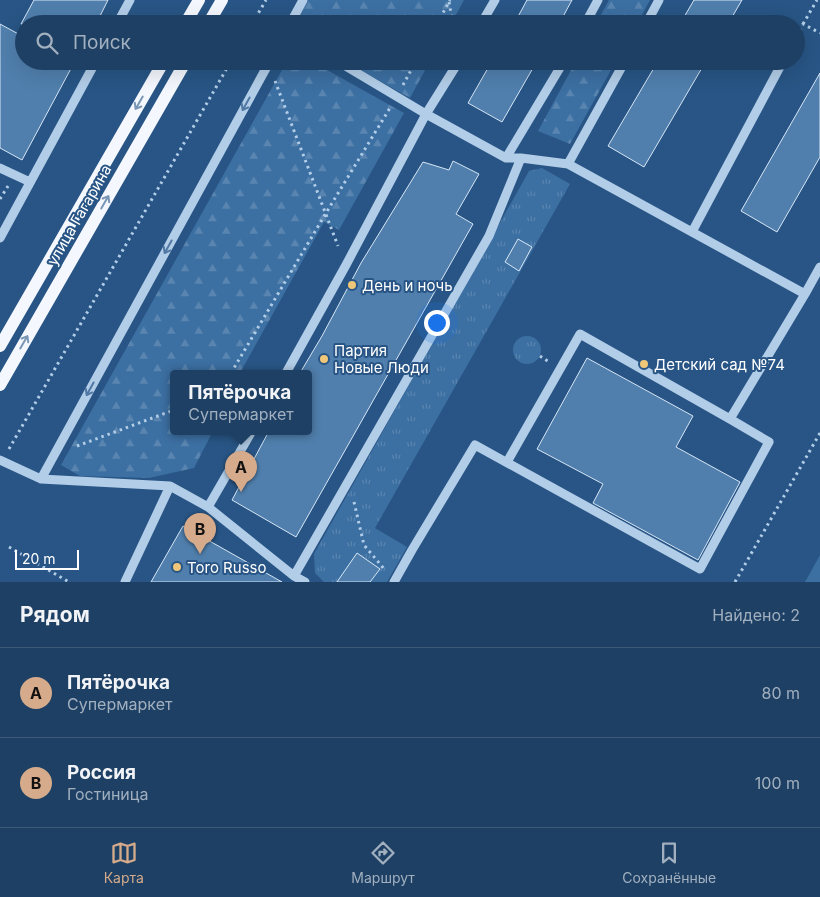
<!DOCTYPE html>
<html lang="ru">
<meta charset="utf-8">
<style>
:root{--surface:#1e4064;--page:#26476a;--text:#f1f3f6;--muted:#a1afbf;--line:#3c5978;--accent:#d6ab8b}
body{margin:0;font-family:Inter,sans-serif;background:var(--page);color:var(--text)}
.scale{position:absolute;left:15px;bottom:12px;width:64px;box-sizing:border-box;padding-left:5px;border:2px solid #fff;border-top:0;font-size:14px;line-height:18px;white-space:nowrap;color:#fff;-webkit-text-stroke:4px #285585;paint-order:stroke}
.you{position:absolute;left:436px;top:322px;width:18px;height:18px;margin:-12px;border:4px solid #fff;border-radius:50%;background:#1a73e8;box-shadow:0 0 0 8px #1a73e833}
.badge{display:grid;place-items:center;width:32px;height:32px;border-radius:50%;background:var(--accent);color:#111;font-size:16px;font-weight:700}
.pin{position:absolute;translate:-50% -41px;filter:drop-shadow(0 1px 2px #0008)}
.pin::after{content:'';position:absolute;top:26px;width:18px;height:15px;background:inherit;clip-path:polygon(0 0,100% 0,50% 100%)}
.popup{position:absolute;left:170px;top:370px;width:142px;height:65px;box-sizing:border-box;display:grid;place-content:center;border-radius:5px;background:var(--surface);filter:drop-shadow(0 1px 4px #0005);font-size:16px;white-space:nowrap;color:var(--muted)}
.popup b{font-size:19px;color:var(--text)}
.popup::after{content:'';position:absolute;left:50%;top:100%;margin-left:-10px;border:10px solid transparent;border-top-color:var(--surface)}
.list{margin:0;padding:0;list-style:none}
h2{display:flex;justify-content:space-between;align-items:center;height:65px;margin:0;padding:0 20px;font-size:21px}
h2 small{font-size:16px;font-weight:400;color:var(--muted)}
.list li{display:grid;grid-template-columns:32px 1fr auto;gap:15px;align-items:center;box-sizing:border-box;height:90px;padding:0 20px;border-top:1px solid var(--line)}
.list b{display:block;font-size:19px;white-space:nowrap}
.list p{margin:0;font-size:16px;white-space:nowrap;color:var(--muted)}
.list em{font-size:16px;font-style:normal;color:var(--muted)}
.icon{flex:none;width:28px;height:28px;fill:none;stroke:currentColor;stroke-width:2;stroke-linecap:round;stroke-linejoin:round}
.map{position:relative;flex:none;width:820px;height:582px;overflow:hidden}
.search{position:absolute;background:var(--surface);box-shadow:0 5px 20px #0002;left:15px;right:15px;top:15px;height:55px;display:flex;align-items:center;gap:12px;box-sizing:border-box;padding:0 18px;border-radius:28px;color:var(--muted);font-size:19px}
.sheet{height:245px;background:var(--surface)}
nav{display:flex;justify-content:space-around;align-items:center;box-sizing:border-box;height:70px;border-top:1px solid var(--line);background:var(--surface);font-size:14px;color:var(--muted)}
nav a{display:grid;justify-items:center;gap:2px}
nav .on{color:var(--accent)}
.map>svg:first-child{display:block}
</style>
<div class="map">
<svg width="820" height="582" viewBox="0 0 820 582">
<defs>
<pattern id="grass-tufts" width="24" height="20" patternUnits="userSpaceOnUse" patternTransform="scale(1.25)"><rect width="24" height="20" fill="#3c6fa2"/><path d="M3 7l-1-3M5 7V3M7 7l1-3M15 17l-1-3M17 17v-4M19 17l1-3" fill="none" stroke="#5985b0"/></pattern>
<pattern id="forest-firs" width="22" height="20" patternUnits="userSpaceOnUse" patternTransform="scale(1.25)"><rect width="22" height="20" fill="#3c6fa2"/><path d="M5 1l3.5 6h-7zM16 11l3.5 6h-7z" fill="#5985b0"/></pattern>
</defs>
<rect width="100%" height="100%" fill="#285585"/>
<path fill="url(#grass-tufts)" d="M542,168L570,184L375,528L407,547L387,582H324L315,573L314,554L529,171Z
M513 350a14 14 0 1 1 28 0a14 14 0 1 1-28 0Z"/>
<path fill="url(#forest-firs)" d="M308,0H464L451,24H295Z
M609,0H650L637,24H596Z
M287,61H311L404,113L339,230L324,222L240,373H174V431H213L194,468L149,478L80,476L61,465Z
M344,61H430L410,98Z
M576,61H616L570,144L538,131Z"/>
<path fill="#3c6fa2" d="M820,555V582H805Z"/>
<path fill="#507fad" stroke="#d6e6f6" d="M34,0H108L96,24H21Z
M527,0H572L559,24H514Z
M694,0H742L728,24H680Z
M0,24L24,37V61H75L22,160L0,148Z
M492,61H537L502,122L468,103Z
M658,61H706L644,167L608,146Z
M820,73V157L777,232L741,211Z
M453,161L479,174L456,214L473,224L296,537L232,500L269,431H308V373H300L322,336L361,263L423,162L449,170Z
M518,239L532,247L519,271L505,262Z
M587,358L693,416L676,447L740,482L698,560L593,503L603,484L537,449Z
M183,526L282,582H151Z
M357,553L380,569L370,582H337Z"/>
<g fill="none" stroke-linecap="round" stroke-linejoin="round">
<path stroke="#b2cde8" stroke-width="3" stroke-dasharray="2.5 4" stroke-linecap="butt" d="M449,2L453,24
M252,24L266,0
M437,24L450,0
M803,24L817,0
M796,36L803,24L820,33
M275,81L338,246
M403,85L416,61
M0,199L8,186
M540,356L549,362
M231,373L326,213L390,108
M77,446L174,410
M9,449L231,61
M354,502L364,545L385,570
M9,547L69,582
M735,582L820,433"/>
<path stroke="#b2cde8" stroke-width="9" d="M117,24L130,0
M290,24L303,0
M481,24L495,0
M585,24L598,0
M646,24L659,0
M459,61L426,114L506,158H521L568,164L805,294L820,267
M506,158L564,61
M568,164L625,61
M0,168L30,182
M692,232L781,65
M0,238L96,61
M286,373L346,265L426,114L337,61
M730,419L805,294
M0,460L41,479L170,486L208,507L294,576
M41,479L270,61
M208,507L252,431
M125,582L170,486
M305,582L294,576L489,236L521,158
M394,582L412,550L475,445L700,569L769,442L730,419L580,334L507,462"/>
<path stroke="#f4f8fe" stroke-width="12" d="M185,24L199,0
M208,24L222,0
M0,346L164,61
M0,385L186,61"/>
</g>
<defs><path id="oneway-shaft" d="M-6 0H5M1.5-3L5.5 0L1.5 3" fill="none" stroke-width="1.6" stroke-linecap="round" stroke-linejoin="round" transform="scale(1.25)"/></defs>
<g stroke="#7a96b5">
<use href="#oneway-shaft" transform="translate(139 103) rotate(120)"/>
<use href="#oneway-shaft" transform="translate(105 202) rotate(-60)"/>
<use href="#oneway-shaft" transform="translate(24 342) rotate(-60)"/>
</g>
<g stroke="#5179a3">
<use href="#oneway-shaft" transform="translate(246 104) rotate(119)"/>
<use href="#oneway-shaft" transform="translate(168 247) rotate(119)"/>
<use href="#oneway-shaft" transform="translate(90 389) rotate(119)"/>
</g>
<g fill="#f0c778" stroke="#285585" stroke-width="2">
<circle cx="352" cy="285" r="5"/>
<circle cx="324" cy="359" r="5"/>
<circle cx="644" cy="364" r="5"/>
<circle cx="177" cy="567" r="5"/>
</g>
<g text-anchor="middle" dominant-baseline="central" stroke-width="4" stroke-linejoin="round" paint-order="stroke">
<g font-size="15" fill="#fff" stroke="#285585">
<text transform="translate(79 215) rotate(-60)">улица Гагарина</text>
</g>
<g font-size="15" fill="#fff" stroke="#285585" text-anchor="start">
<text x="362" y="285">День и ночь</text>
<text x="334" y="350">Партия<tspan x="334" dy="17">Новые Люди</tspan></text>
<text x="654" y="364">Детский сад №74</text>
<text x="187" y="567">Toro Russo</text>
</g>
</g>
</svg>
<div class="scale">20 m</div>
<div class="you"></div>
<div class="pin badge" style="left:241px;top:492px">A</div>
<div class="popup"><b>Пятёрочка</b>Супермаркет</div>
<div class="pin badge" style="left:200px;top:554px">B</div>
<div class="search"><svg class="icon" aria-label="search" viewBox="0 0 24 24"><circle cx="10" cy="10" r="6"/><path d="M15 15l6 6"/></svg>Поиск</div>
</div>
<section class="sheet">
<h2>Рядом<small>Найдено: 2</small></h2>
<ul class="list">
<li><span class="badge">A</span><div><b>Пятёрочка</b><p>Супермаркет</p></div><em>80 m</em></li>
<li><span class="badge">B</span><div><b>Россия</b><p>Гостиница</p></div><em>100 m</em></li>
</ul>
</section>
<nav>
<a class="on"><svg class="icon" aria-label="map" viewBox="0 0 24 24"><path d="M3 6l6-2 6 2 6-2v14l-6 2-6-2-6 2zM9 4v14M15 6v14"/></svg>Карта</a>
<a><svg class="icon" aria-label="directions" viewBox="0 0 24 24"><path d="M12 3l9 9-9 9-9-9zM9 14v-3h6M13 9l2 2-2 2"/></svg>Маршрут</a>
<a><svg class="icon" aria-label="saved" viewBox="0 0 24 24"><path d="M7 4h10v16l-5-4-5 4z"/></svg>Сохранённые</a>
</nav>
